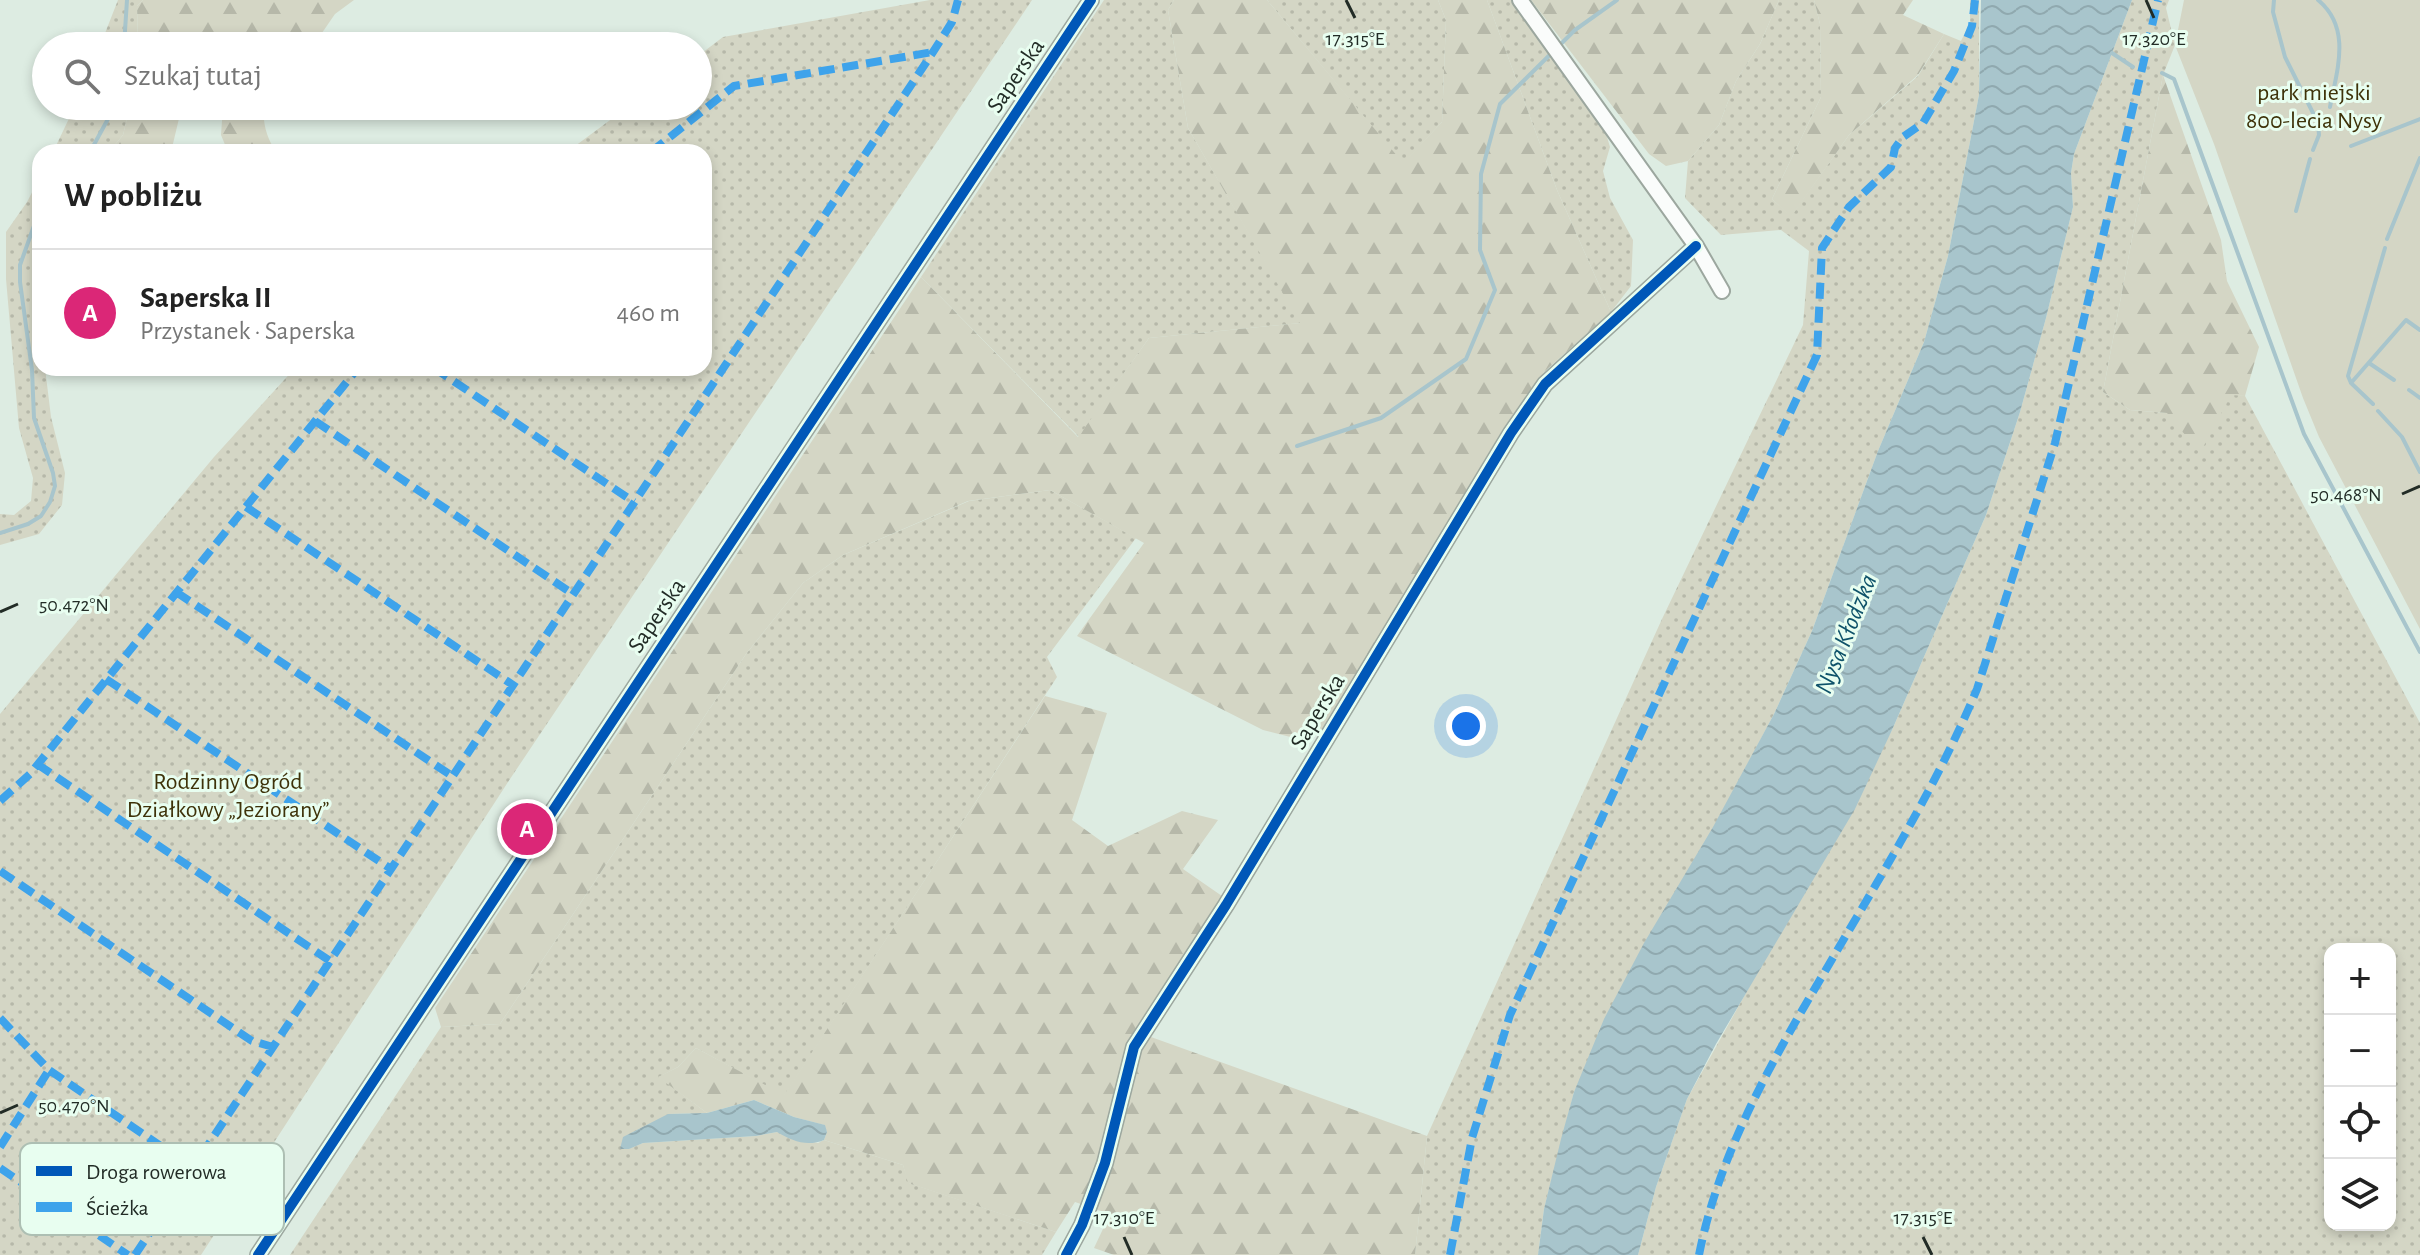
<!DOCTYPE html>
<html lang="pl">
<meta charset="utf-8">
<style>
:root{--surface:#fff;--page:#f2f2f2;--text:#222;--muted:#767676;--line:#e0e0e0;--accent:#db2777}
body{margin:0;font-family:"Alegreya Sans",sans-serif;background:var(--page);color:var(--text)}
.controls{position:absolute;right:24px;bottom:24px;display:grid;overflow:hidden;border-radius:16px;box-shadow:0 4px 12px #0003}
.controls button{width:72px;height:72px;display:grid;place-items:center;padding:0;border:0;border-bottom:2px solid var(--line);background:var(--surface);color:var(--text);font:40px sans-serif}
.you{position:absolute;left:1466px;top:726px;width:28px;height:28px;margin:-20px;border:6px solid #fff;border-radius:50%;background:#1a73e8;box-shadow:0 0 0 12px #1a73e833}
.badge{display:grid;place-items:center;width:52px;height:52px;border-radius:50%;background:var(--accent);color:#fff;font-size:26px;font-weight:700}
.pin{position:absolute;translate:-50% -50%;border:4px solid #fff;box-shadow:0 2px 8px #0006}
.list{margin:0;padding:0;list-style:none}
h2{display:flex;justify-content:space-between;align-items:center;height:104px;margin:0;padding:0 32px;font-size:34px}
h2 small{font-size:26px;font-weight:400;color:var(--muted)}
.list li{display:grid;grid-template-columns:52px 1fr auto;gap:24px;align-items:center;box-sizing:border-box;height:128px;padding:0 32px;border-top:2px solid var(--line)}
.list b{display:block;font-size:30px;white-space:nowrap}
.list p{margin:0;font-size:26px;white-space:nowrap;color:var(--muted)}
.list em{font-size:26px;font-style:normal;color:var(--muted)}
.icon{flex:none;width:44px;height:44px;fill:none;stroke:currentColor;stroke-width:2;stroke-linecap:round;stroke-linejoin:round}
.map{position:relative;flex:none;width:2420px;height:1255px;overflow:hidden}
.search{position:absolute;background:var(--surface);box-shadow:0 4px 12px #0003;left:32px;top:32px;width:680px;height:88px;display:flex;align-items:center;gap:20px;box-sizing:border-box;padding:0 28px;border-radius:44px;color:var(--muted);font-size:30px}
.panel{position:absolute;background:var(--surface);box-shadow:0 4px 12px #0003;left:32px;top:144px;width:680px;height:232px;border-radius:24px}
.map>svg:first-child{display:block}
</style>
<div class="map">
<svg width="2420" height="1255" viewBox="0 0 2420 1255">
<defs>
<pattern id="grass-dots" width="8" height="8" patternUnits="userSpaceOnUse" patternTransform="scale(2)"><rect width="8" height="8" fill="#d4d6c5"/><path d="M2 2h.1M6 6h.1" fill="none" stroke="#b6b8a9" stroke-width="1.8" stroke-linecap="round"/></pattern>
<pattern id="forest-firs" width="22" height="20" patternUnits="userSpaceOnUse" patternTransform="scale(2)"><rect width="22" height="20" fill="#d4d6c5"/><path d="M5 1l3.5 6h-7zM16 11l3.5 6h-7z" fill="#b6b8a9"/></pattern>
<pattern id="water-waves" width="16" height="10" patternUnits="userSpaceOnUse" patternTransform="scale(2)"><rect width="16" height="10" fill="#a8c5cc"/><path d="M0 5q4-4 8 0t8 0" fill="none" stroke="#90a9af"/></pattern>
</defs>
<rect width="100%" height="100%" fill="#ddece2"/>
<path fill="url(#grass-dots)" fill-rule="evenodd" d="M118,0H143L137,6L138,46H100Z
M930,0H1032L510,779L201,1255H0V714L214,457L295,368H704V152H567L629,106H698V56L723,37Z
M1104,0H1174L1168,10L1188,128L1301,323L1149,338L1079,437L921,277Z
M1267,0H1438L1446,20L1442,122L1403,164Z
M1487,0H1513L1604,127L1610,147L1603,171L1610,198L1633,240L1631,286L1611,312L1557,190Z
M1779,0H1814L1820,24L1821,97L1772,199L1791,216L1849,135L1918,76L1944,34L1961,41L1970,23V0H1979V95L1948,256L1924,342L1878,451L1812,631L1774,714L1574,1092L1544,1209L1538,1255H1415L1427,1136L1662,619L1803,325L1809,251L1781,230L1721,235L1685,198L1688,161L1719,125L1736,81L1760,44Z
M2132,0H2169L2166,8L2175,45L2163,75L2103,392L2130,410L2167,413L2231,394L2245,396L2420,723V1255H1638L1656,1187L1687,1099L1892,730L1986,515L2020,412L2046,318L2073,207L2071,173L2074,154ZM2330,949H2390V1225H2330Z
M75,106H130L123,135L109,152H53Z
M40,177V263L37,288L40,319V368H45L51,417L65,473L62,505L39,534L0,545V514L14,515L31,501L33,478L19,428L6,279V232L27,202Z
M1050,490L1136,538L1047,657L1057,677L784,1096L696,1048L678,1067L659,1077L707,1113L668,1114L628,1149L643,1143L756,1136L777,1132L818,1143L824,1140L903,1165L909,1183L1056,1232L1042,1255H290L441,1027L500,1024L746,654L803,583L843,555L969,501Z"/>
<path fill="url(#forest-firs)" d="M143,0H354L335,14L313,46H138L137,6Z
M1174,0H1267L1403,163L1442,122L1446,20L1438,0H1487L1557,190L1611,312L1544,372L1505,426L1323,730L1302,740L1263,730L1077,636L1144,543L1050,490L968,501L843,555L803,583L746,654L500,1024L441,1027L435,1008L921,277L1078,437L1149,338L1300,323L1188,128L1168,10Z
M1531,0H1779L1760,44L1736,81L1719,125L1688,161L1666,166L1649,154Z
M1814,0H1913L1903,15L1944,34L1918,75L1849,135L1791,217L1772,199L1821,97L1820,24Z
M2163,75L2221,240L2227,281L2259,347L2245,396L2231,395L2200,453L2167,413L2130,410L2103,392Z
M130,106H182L171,152H109L123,135Z
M223,106H264C262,121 267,141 277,152H228L221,135Z
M1045,696L1107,713L1072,820L1108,846L1182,811L1218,820L1183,869L1222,896L1172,982L1139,1025L1151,1037L1427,1136L1415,1255H1114L1094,1248L1110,1214L1075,1202L1056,1232L908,1183L903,1165L824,1140L827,1132L824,1125L794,1117L754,1100L707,1113L658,1077L678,1067L696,1048L784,1095Z"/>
<path fill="#d4d6c5" d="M2184,0H2420V629L2319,437L2303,398L2214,144L2175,45Z"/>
<path fill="url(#water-waves)" d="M1981,0H2132L2074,154L2071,173L2073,207L2046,318L2020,412L1986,515L1892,730L1855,809L1716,1044L1687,1099L1656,1187L1638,1255H1538L1544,1209L1561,1139L1574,1092L1604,1019L1644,943L1713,827L1774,714L1812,631L1878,451L1924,342L1948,256L1979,95Z
M754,1100L794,1117L825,1125L827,1132L824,1140C807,1147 792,1141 777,1132L756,1136L643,1143L629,1149H620L623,1137L668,1114L707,1113Z"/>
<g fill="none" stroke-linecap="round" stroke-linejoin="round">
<path stroke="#a8c5cc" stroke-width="4" d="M2274,0L2273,12L2285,57L2318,123L2319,135L2313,150
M2318,0C2352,28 2337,70 2330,107
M124,46L127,0
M2112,53L2133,67
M2162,73L2174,79L2304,434L2420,652
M2351,146L2420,119
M90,152L115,106
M2296,211L2310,159
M2387,239L2420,158
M2385,248L2348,376L2351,383L2406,320L2420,330
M2369,363L2394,380
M2351,383L2373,404
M2409,390L2420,398
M2378,411L2402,437L2420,472
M1297,446L1381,418L1466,359L1495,290L1480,250L1481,174L1500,104L1575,30L1617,0
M0,533L28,524L41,516L50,502L55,486L53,473L34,418L32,370L20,282V265L40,209"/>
<defs>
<path id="minor" d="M1520,0L1696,246L1722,291
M258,1255L1091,0
M1066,1255L1082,1225L1105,1163L1134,1047L1226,905L1511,433L1545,384L1696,246"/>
</defs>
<use href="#minor" stroke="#9ca79f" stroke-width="18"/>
<use href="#minor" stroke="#fafcfb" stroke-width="14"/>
<path stroke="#3ea3eb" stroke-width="8" stroke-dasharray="16 8" stroke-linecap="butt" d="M651,152L734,86L933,52
M434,368L634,502
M315,421L573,594
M246,507L513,685
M176,592L452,776
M106,679L391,869
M37,764L330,961
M0,801L30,774L358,368
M0,871L252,1041L273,1047
M0,1018L49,1070L193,1168
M0,1147L49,1070
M0,1168L128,1255
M135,1255L933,52L952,22L958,0
M1450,1255L1472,1138L1510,1015L1817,355L1822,248L1849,207L1891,167L1895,148L1903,137L1923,123L1954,71L1972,26L1975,0
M1699,1255C1719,1153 1772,1061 1824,973C1878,880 1936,788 1977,689L2055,443L2158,0"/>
<defs>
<path id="cycleway" d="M258,1255L1091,0
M1066,1255L1082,1225L1105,1163L1134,1047L1226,905L1511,433L1545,384L1696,246"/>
</defs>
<use href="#cycleway" stroke="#e8fef0" stroke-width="15"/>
<use href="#cycleway" stroke="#0057b8" stroke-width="10"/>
</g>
<path fill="none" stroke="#222c26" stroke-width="3" d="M1346,0L1355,18M2146,0L2154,18M2402,494L2420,486M0,612L18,604M0,1113L18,1105M1124,1237L1132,1255M1923,1237L1932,1255"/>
<g text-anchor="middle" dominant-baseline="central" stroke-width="6" stroke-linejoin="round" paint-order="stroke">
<g font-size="24" fill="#222c26" stroke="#e8fef0">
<text transform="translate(1016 76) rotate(-56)">Saperska</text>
<text transform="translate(657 616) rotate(-56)">Saperska</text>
<text transform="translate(1318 712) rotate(-59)">Saperska</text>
</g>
<g font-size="24" fill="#3e3209" stroke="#e8fef0">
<text x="2314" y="93">park miejski<tspan x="2314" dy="28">800-lecia Nysy</tspan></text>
<text x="228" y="782">Rodzinny Ogród<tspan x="228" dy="28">Działkowy „Jeziorany”</tspan></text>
</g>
<g font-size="26" font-style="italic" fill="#0f536a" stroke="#e8fef0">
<text transform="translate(1846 634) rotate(-68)">Nysa Kłodzka</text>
</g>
</g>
<rect x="20" y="1143" width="264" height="92" rx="12" fill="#e8fef0" stroke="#adbfb3" stroke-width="2"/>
<rect x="36" y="1166" width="36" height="10" fill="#0057b8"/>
<rect x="36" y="1202" width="36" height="10" fill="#3ea3eb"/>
<g font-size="22" fill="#222c26">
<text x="86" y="1179">Droga rowerowa</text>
<text x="86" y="1215">Ścieżka</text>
</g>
<g font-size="20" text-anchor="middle" fill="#222c26" stroke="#e8fef0" stroke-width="6" stroke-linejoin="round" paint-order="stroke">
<text x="1355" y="45">17.315°E</text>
<text x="2154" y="45">17.320°E</text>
<text x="2346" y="501">50.468°N</text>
<text x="74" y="611">50.472°N</text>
<text x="74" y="1112">50.470°N</text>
<text x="1124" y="1224">17.310°E</text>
<text x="1923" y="1224">17.315°E</text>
</g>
</svg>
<div class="controls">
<button>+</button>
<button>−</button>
<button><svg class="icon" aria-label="locate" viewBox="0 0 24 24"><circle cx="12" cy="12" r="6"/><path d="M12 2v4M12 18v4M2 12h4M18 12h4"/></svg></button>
<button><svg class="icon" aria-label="layers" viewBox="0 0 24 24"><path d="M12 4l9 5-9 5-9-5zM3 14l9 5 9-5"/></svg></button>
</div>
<div class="you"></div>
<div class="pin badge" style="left:527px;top:829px">A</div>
<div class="search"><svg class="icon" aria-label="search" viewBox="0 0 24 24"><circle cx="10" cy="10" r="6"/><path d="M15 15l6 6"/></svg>Szukaj tutaj</div>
<section class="panel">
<h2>W pobliżu<small></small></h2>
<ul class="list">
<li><span class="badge">A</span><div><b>Saperska II</b><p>Przystanek · Saperska</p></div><em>460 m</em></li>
</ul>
</section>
</div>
